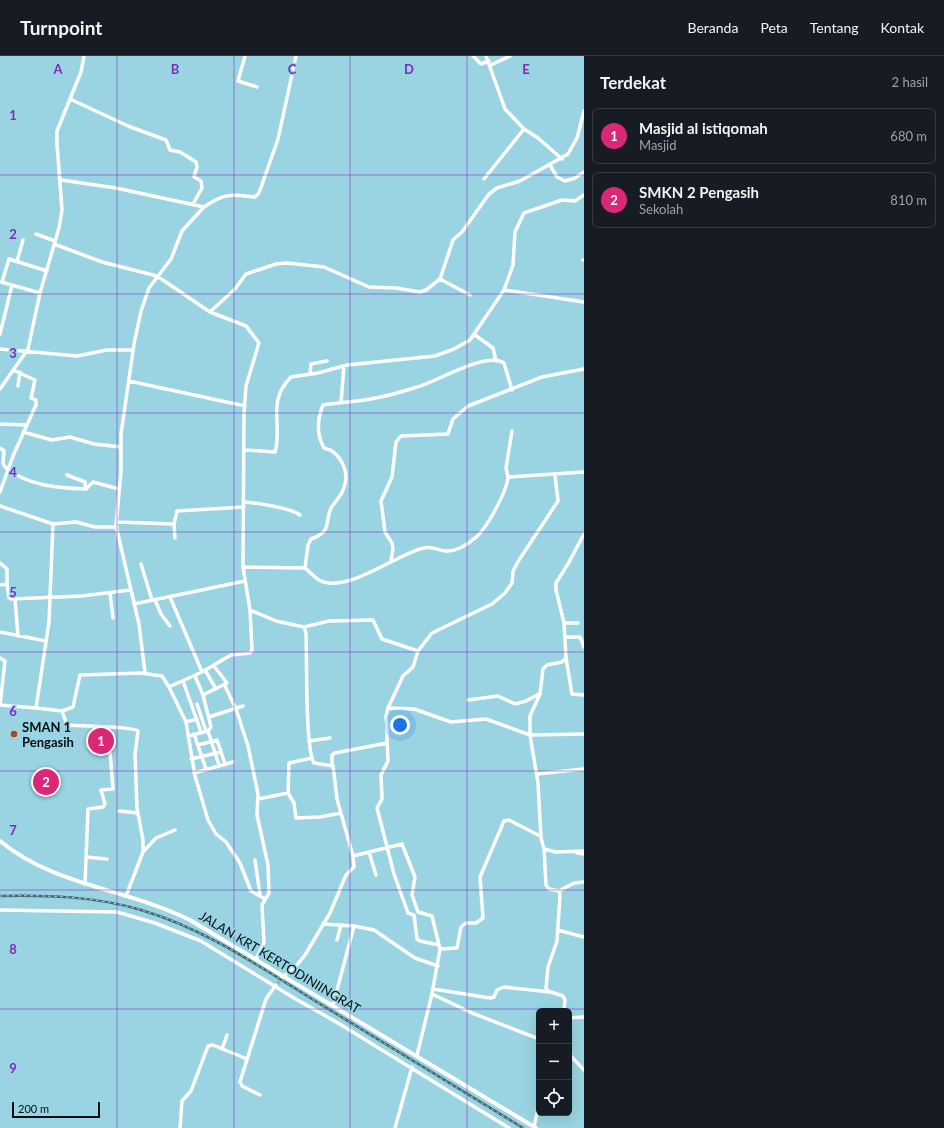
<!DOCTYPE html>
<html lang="id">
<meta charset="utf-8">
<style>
:root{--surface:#171b24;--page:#242831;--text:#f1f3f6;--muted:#9ea1a6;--line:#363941;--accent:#db2777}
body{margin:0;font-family:Lato,sans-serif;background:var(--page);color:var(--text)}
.controls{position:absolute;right:12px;bottom:12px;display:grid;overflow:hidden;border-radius:6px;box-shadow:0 4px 16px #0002}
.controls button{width:36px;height:36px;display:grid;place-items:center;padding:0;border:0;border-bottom:1px solid var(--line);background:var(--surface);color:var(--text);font:20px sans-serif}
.scale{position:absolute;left:12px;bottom:10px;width:88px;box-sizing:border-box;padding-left:4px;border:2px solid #000f14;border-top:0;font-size:11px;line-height:14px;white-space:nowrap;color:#000f14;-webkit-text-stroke:3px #9ad4e2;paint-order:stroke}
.you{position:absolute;left:400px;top:669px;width:14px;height:14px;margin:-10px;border:3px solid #fff;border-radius:50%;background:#1a73e8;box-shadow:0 0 0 6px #1a73e833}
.badge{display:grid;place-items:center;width:26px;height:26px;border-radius:50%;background:var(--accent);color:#fff;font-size:13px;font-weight:700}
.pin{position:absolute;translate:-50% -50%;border:2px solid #fff;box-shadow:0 1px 4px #0006}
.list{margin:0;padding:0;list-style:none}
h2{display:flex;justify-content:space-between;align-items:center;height:52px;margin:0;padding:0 16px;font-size:17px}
h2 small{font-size:13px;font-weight:400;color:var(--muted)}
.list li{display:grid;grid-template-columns:26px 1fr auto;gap:12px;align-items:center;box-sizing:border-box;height:56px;margin:0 8px 8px;padding:0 8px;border:1px solid var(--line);border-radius:6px}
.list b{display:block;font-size:15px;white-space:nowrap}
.list p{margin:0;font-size:13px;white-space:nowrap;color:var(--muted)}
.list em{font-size:13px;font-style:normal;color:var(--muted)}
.icon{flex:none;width:22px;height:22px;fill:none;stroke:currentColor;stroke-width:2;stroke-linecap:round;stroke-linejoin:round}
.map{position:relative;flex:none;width:584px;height:1072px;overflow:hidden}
header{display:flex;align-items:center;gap:24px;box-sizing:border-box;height:56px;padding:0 20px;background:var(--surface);border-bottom:1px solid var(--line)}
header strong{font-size:19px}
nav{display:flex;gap:22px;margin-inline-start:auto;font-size:14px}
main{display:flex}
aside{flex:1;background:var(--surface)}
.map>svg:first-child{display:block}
</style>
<header>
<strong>Turnpoint</strong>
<nav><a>Beranda</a><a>Peta</a><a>Tentang</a><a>Kontak</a></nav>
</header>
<main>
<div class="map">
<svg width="584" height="1072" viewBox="0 0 584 1072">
<rect width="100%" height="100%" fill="#9ad4e2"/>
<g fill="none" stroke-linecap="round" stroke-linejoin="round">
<path stroke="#83b6c3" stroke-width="3.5" stroke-dasharray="3.5 2" stroke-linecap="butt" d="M277,928L281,922"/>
<path stroke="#fff" stroke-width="3.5" d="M245,0L238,25L257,31
M473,0L481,8L489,5
M491,9L510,0
M70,43L128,70L166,84L170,94L180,96L196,106L197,111L194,121L201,125L202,132L193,148
M524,73L538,82L562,103
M550,109L557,121L565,125L575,122L584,116
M484,123L524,73L505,53L486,0
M61,124L116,132L204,151L182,175L171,203L149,232L141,255L134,288L121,378V415L116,470L139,568L145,617
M204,151C224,137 231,138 255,141L259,137L278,83L296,0
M36,178L55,185
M54,188L102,206L157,220L210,256L246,270L259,287L246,330L244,358L243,511L250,554L252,594L250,597L231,599L202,616L169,631
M583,204H584
M17,205L23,184
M440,223L470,239
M1,226L40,237
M2,226L9,203L47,215
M504,234L584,246
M210,256L235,233L246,218L276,208L287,207L324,211L369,231L396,232L420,236L426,234L440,223L453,184L462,176L489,138L497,132L520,125L568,98L577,82L584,55
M0,278L12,229
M475,279L493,292L496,305
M0,293L77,300L107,294H133
M310,318L311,308L327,305
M129,325L245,350
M18,330L20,316
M0,333L28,293L40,237L59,172L62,154L57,88V75L81,16L84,0
M341,346L344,310
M0,368L26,369
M23,376L52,384L70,381L94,388L121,391
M0,392L4,395L3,407L5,411C27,430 59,432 86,433L93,426L119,433
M245,394L275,396C283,368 266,346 291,321L318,317L347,309L435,300L454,293L470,284L504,234L513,209L515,176L524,157L562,144L575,145L584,139
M67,419L85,426L86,433
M508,421L506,412L512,375
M0,436L13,400L36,349V344L31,342L35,324L13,314
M244,446C257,447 291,452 300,459
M0,450L53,468L76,466L95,471H117
M117,466L174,468
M175,482L174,468L177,455L244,451
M391,505L393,493L392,487L385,476L381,445L392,421L396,386L401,380L448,378L453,363L468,350L542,321L584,313
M0,507L7,513V528
M141,508L152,544
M243,511L305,512C309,515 314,521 319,524C346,539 398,497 424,492C432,490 438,494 445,495C456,496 467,489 475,482C486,474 507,435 508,421L584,416
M305,512L308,489L311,483C333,475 324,467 331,452C335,446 341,440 343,434C351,417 341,396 324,392C316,378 317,364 323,349C341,346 358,346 375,342C389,340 404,335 417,331C437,326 485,295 504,307L512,334
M0,529L7,528L9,542L11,543L82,540L130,534
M110,537L113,562
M170,541L202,616
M15,543L18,580
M155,544L161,558L170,570
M134,548L245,525
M250,554L276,565L304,571L329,565L373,564L382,583L418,595
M564,567H578
M0,576L46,585
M565,581H580L584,591
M0,602L5,605L0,649
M566,602L572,638L584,639
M205,614L216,633
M183,625L201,676
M225,630L236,653L248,690L258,738L257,759L268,809L269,837L262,849L264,887L256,903
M203,639L227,627L214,610
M468,644L498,640L515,648L526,645L539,638
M197,648L206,675
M0,649L36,652L49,566L53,468
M36,652L62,655L73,651L80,619L141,617L162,620L169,631L186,666L195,720L208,764L216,778L226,786L240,807L251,835L265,843
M388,652L414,653L451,666L486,663L530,679L584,678
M62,655L67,669C78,670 133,670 138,675L135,699L137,752L143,784V796L126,840
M209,661L243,650
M186,666L197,663
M208,675L219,709
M194,678L206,713
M188,680L208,675L211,671L203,639L195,620
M309,685L330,682
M198,689L217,684L225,708
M191,703L221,696
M332,709V699L335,697L387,687
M194,717L233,706
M537,718L584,713
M288,737L289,707L312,702
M258,743L288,737L294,747L296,762L320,761L341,757
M119,755L138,757
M544,793L556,796L584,795
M143,796L156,782L175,774
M369,796L376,819
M577,797L584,798
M353,800L402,788L415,821L412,839L418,856L432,860L439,889
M86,801L107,803
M255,804L260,839
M85,828L88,753L103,751L105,748L101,734L113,733L108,671
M559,835L574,827L584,826
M0,854L117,856L155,867L201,885L294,942L338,967L509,1072
M323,868L354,870L374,874L415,902L438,910
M558,874L584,881
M337,884L341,869
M440,893L457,892L461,871L466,867H476L483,862L480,821L504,765L509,764L540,780
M281,922L297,909L305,899L330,857L346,819L354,811L353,800L337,743L333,710L314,707C305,693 307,599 306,577L304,571
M433,933L490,942L494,941L497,934L504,931L550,936
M432,938L472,957L539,983
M333,949L354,870
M564,955L565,944L563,940L548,935L546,932L548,911L557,885L560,839L559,835L549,833L546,829L544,793L541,782L538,727L530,679V660L540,638L543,613L547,609L562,606L566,602L564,567L556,534V527L568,508L584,478
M569,962L584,961
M222,993L227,979
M569,998L584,1014
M417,999L432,938L440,893L439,889L420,885L417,883L414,859L408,857L394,818L377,752L382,743L381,719L388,705L386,660L388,652L403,620L413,611L418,595L432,577L492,548L505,537L512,527L513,515L519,504L558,445L555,419
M260,1039L242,1030L240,1026L266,943L276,929
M534,1071L539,1048
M180,1072L182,1045L191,1035L208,990L213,989L247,1003
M395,1072L412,1011"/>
<path stroke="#fff" stroke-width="4" d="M0,785C54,830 128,833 190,864L536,1072"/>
<defs>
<path id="rail" d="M0,840C48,839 94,840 141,854C203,872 257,909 312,943C382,986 452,1029 523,1072"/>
</defs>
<use href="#rail" stroke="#44666f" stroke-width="2.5"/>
<use href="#rail" stroke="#9ad4e2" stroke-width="1" stroke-dasharray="3" stroke-linecap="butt"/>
</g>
<path fill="none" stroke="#7b2cbf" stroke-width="1" stroke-opacity="0.55" d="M117,0V1072M234,0V1072M350,0V1072M467,0V1072M0,119H584M0,238H584M0,357H584M0,476H584M0,596H584M0,715H584M0,834H584M0,953H584"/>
<circle fill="#c33919" stroke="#9ad4e2" stroke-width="1.5" cx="14" cy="678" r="4"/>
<g text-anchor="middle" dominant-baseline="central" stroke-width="3" stroke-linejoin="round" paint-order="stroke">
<g font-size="13" font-weight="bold" fill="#000f14" stroke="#9ad4e2" text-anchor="start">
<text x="22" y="671">SMAN 1<tspan x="22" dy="15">Pengasih</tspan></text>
</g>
<g font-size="13" fill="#000f14" stroke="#9ad4e2">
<text transform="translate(280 906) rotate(31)">JALAN KRT KERTODINIINGRAT</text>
</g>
</g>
<g font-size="13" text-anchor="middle" font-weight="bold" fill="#7b2cbf" stroke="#9ad4e2" stroke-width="3" stroke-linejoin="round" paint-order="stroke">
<text x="58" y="18">A</text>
<text x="175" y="18">B</text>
<text x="292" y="18">C</text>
<text x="409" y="18">D</text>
<text x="526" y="18">E</text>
<text x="13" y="64">1</text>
<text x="13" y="183">2</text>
<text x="13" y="302">3</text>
<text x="13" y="421">4</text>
<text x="13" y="541">5</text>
<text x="13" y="660">6</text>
<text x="13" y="779">7</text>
<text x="13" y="898">8</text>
<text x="13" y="1017">9</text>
</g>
</svg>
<div class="controls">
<button>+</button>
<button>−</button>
<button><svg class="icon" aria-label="locate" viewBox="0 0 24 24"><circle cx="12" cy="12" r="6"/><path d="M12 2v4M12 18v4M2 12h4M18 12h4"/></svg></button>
</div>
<div class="scale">200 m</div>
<div class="you"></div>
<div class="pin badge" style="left:101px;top:685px">1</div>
<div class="pin badge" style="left:46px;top:726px">2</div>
</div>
<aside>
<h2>Terdekat<small>2 hasil</small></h2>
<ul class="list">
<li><span class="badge">1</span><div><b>Masjid al istiqomah</b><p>Masjid</p></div><em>680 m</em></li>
<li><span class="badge">2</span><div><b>SMKN 2 Pengasih</b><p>Sekolah</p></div><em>810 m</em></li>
</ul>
</aside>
</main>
